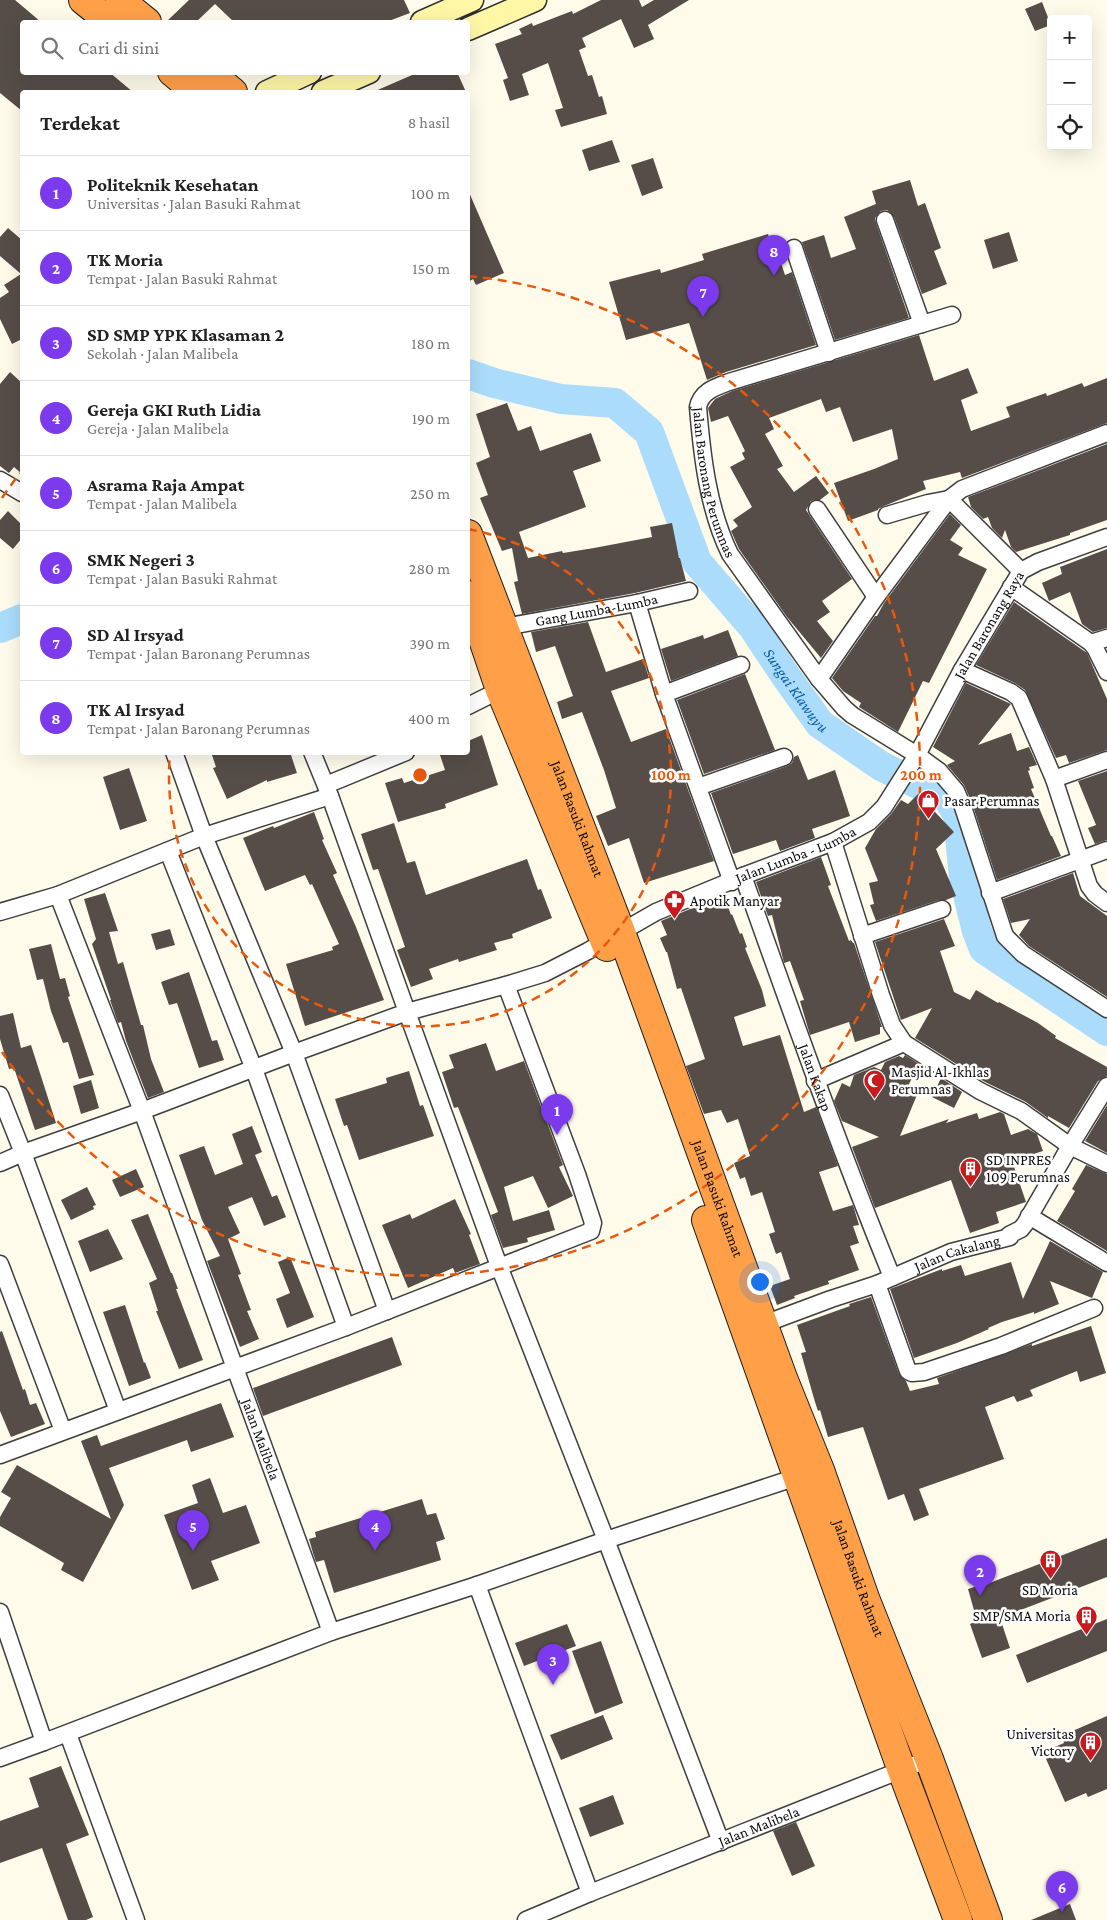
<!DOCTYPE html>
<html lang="id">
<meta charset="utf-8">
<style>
:root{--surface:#fff;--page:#f2f2f2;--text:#222;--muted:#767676;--line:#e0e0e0;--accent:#7c3aed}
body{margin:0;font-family:"Crimson Pro",serif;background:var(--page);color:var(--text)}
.controls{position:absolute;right:15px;top:15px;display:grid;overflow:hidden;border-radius:5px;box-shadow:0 5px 20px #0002}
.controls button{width:45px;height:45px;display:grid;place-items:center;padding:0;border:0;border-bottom:1px solid var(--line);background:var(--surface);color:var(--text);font:25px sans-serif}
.you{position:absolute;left:759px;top:1281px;width:18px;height:18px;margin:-12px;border:4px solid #fff;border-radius:50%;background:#1a73e8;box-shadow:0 0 0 8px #1a73e833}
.badge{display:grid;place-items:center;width:32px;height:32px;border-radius:50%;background:var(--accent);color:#fff;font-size:16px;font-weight:700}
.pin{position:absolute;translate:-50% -41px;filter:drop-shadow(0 1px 2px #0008)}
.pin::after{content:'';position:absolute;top:26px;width:18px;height:15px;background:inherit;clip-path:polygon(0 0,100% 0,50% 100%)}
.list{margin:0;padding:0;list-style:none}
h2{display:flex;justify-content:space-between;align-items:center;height:65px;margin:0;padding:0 20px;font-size:21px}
h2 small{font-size:16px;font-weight:400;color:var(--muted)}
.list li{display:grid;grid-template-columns:32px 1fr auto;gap:15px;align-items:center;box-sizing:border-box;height:75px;padding:0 20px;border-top:1px solid var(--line)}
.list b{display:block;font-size:19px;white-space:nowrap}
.list p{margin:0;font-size:16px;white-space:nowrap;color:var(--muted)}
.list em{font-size:16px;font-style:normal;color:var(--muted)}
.icon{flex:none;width:28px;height:28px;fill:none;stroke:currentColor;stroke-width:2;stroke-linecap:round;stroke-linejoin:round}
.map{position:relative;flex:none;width:1107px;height:1920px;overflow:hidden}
.search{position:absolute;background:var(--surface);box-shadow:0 5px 20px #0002;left:20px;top:20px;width:450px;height:55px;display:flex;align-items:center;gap:12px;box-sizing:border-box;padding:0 18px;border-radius:5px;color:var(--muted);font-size:19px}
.panel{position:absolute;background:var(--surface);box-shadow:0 5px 20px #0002;left:20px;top:90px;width:450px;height:665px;border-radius:5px}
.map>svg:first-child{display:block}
</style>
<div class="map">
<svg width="1107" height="1920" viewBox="0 0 1107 1920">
<rect width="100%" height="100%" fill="#fffbeb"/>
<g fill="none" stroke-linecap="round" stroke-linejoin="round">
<g stroke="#abdcfb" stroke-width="30">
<path id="s1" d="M468,374L494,383L561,399L615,403L649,432L697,562L753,627L785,675L820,724L881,766L922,786L944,792L958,815L964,879L977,931L984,949L1107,1031"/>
<path d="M0,628L22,619"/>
</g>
</g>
<path fill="#564d48" d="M0,0H15L41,22H22V72H109L133,92H22V111L0,93Z
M189,0H404L410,13L386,22H234L215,4L196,22H166Z
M601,0H639L642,7L654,0H689L648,25L654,39L634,48L621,19L582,38L586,47L579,50L588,76L592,75L599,97L602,96L607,114L561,127L555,110L563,108L548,63L522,74L529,95L510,101L503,80L508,78L495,44L522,34L519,29L532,23L533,26L572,11L573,14Z
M1042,2L1051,25L1035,31L1025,9Z
M419,72H457L466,92H373Z
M612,140L620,162L589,171L582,150Z
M653,158L663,188L642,196L631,165Z
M910,180L918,206L925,203L941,248L934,251L947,284L922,294L894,217L887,210L881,211L875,218L876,223L909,318L835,340L802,242L824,235L831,258L856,249L844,217L876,204L872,191Z
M468,190L504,273L476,285L473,279L468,282Z
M8,228L22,240V339L12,344L0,319V298L9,292L4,285L21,274L0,256V237Z
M1009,232L1018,261L993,269L984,240Z
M768,234L776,258L779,257L785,275L792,272L816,345L726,372L707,380L689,323L626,340L609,282L660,269L661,273L704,260L702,254Z
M919,335L934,381L968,368L978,393L961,400L971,431L1010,417L1006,407L1046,393L1047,396L1082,383L1084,387L1107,378V423L962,478L960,472L923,481L926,489L884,506L878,509V510L848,521L834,483L874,469L898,459L892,429L853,442L840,407L826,412L821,399L769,418L774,429L765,434L783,466L777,469L794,492L816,476L829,493L820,500L811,501L806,510L852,579L822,601L830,612L817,621L833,641L821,658L787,617L739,549L731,531L738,526L733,520L752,507L730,467L745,459L742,453L745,451L728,416L711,422L708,408L715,399L732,391Z
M10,372L22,383V474L14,467L9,473L0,466V384Z
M507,403L518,431L531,426L540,451L591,433L601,461L573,471L586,507L519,532L528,558L562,551L563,553L594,548L652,537L650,527L672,523L679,558H680L686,581L635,593L522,614L514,582L518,581L512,548L502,551L480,498L488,495L476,463L490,457L476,414Z
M1107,444V520L1070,533V535L1016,552L1011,547L1005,530L1002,538L992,528L988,517L983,519L971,507L968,497Z
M8,511L22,525V538L13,549L0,538V520Z
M950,514L961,525L950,540L963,548L958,555L987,569L929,683L923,681L898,732L859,707L861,703L843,691L832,678L875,616H877L884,603Z
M1107,549V628L1093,632L1082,624L1070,592L1049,601L1042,583L1062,574L1060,567Z
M1014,602L1087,653L1107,699V750L1069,763L1066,755L1056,758L1025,690L1015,683L976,665Z
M588,622L606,672L643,659L649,678L611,691L631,742L666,729L714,861L644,883L629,838L608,846L596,816L616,808L604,770L582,712L562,719L557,702L573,696L555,646L536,652L531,632Z
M728,630L738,656L671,681L661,649L703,635L704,639Z
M745,674L775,750L704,774L677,700Z
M966,683L1011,704L978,745L1011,733L1017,751L1029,747L1037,765L1029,767L1030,770L1028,771L1034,788L1031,789L1051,836H1052L1061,856L997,880L972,803L964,785L947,765L955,761L933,747Z
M482,735L498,785L445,804L446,808L398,822L385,783L402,778L404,783L445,770L439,752H468V741Z
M211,752H290L297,773L267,782V780L227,799L213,768L216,767Z
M798,755L808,780L835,770L850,816L812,829L815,838L780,851L776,840L733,854L711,793L787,766L792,763L794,757Z
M129,768L147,821L120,830L103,777Z
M1107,771V840L1095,844L1088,828L1096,825L1078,781Z
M918,794L954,832L936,849L956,896L946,900H939L876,921L870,905L874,904L869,883L878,881L865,848L876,829L891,814L901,800L908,804Z
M314,812L324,839L322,840L337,873L333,875L356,927L384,1000L305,1026L286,964L333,950L332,947L339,944L312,884L310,885L305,875L265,891L243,838L273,826L274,828Z
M394,823L407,863L415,861L426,895L527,859L538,890L541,889L552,918L512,934L513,938L494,943L497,950L459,962L458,959L429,969L433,979L411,987L397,950L405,947L378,869L373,870L361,834Z
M821,857L831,885L828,886L849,941L851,940L853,943H854L882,1027H880V1034L855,1042L849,1022L810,1035L800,1001L804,1000L790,961L784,963L772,915L768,916L756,882Z
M1073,873L1080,896L1107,916V997L1029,946L1019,935L1030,919L1011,923L1003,899Z
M105,893L118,931L109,932L118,964L123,962L141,1025H143L151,1059L164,1092L148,1098L126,1041L121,1022L118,1023L110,1000H111L92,944L96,939L84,899Z
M724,895L731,915L732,914L740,934L742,933L747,947L745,948L762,990L766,1006L734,1017L743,1046L780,1035L804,1112L816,1107L838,1166L819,1172L833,1211L853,1205L859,1225L853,1226L859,1243L850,1246L859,1270L828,1281L829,1284L794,1296L795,1298L777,1305L770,1286L790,1279L781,1252L776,1254L769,1234L775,1232L762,1192L751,1196L745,1177L740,1179L734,1163L750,1156L738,1119L727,1123L721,1110L704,1114L686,1066L705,1059L681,988L677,989L667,952H666L660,938L667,935L661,921Z
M944,919L955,946L940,951L954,992L970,1000L976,990L998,1003L999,1002L1038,1023L1056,1036L1055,1038L1107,1067V1076L1098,1081L1069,1128L1048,1116V1118L1026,1102L985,1082L915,1038L932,1008L901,1020L875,942Z
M170,929L175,945L156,950L151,934Z
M51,944L60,979L65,978L70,996L68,997L94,1075L79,1079L68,1042L63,1043L51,1011L43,979L37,980L29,949Z
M189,972L212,1041L217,1040L224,1060L199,1068L177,1003L169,1005L161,982Z
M13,1013L21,1048L31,1045L56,1123L35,1130L14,1068L9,1069L0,1039V1016Z
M486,1043L496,1071L524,1061L563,1165L559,1167L573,1196L548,1208L533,1176L504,1187L513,1221L549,1210L555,1230L527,1238L528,1242L503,1248L491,1215L498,1212L458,1107L454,1108L442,1072L454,1068L449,1055Z
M905,1055L919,1064L908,1086L919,1090L900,1136L949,1119L946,1123L977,1113L979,1119L1000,1112L1004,1114L1011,1135L1028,1129L1037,1134L1043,1151L1012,1161L1026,1202L996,1212L999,1223L970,1233L951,1180L875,1208L852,1147L879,1137L842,1121L834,1101L842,1083L850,1087L854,1075L874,1067L881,1070L885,1062L899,1056L903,1058Z
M409,1071L420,1106L423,1105L434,1136L359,1160L347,1125L344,1126L335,1099L387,1083L386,1078Z
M941,1078L962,1092L954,1108L932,1097Z
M91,1080L99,1108L81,1114L73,1086Z
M1107,1105V1153L1085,1141Z
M252,1126L262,1152L255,1155L272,1197L277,1195L286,1217L264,1226L252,1197L228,1207L240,1233L228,1239L241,1274L238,1275L251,1310L247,1311L259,1339L240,1347L207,1261L220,1256L202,1220L179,1155L204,1146L215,1175L243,1164L232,1134Z
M1086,1165L1107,1174V1251L1057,1221L1075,1191L1072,1189Z
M136,1169L144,1187L120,1197L112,1180Z
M87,1187L96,1205L93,1206L94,1209L71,1220L61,1200Z
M455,1199L471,1234L469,1235L480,1264L455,1273L453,1268L408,1288L382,1225L410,1214L412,1219Z
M148,1214L171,1273H172L178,1289H176L203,1360L179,1369L156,1311H158L149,1283L157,1279L131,1220Z
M108,1229L123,1259L90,1272L78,1241Z
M1050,1241L1103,1272L1092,1298L1050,1281L1059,1304L1034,1314V1312L1002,1322L988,1328L989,1329L957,1343L914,1358L890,1289L942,1269V1271L961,1265L965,1276L1011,1262L1023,1299Z
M290,1257L314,1317L287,1328L276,1299L290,1293L278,1262Z
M871,1297L899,1374L906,1381L910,1391L939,1384L937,1378L1032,1344V1346L1091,1326L1106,1373L1080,1382L1077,1371L1030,1390L1033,1396L1017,1402L1014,1396L985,1407L1004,1459L919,1489L929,1515L914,1521L904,1494L888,1500L863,1427L828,1437L820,1410L818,1411L815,1402L801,1353L806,1352L797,1325L850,1306L849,1304Z
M125,1305L144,1363L145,1362L151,1378L129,1386L103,1312Z
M2,1331L23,1390L25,1389L30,1405L36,1403L45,1424L11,1437L0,1411V1332Z
M392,1337L402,1365L263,1416L253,1388Z
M221,1403L234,1437L191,1452L187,1440L109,1468L124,1505L83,1582L61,1570L64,1563L0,1526V1517L11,1498L1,1492L17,1465L111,1519L81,1441L97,1435L101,1446Z
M210,1478L223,1513L246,1505L260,1543L211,1561L219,1580L192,1590L164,1515L198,1503L192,1485Z
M422,1499L427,1515L436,1513L445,1539L436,1542L441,1560L334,1593L324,1560L316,1562L313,1553L309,1539L316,1537L315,1532Z
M1107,1538V1577L1000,1618L1010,1648L982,1658L970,1624L977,1621L968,1589L987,1583V1584Z
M1107,1619V1651L1027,1683L1016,1655Z
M567,1624L576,1646L524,1666L515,1643Z
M601,1641L623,1703L595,1714L572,1651Z
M603,1715L613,1739L561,1760L550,1735Z
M1107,1716V1789L1088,1797L1086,1793L1065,1802L1043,1752L1064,1743L1061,1736Z
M61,1766L89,1835L66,1844L93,1917L86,1920H68L42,1848L0,1863V1821L39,1807L29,1778Z
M613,1795L624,1824L590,1837L579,1808Z
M796,1822L815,1866L792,1876L773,1831Z
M1070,1904L1076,1920H1031Z"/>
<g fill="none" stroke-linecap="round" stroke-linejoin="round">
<defs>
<g id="street">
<path d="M885,220L922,324"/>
<path d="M794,248L829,353"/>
<path id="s2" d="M952,315L729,382C716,387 701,391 698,407C702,456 708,509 730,554L819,679L844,708L852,715L917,755L939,771L956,791L963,807L1005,936L1023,954L1107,1009"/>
<path d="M0,480L22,493"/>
<path d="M949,499L1021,571"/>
<path d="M817,509L876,597"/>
<path d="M887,515L928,503L949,499"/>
<path d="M1011,587L1091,643L1095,648L1107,672"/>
<path d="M637,603L664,694L732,882"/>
<path id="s3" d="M504,627L637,603L689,591"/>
<path d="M1091,643L1107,638"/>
<path d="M962,670L1011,692L1019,698L1054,779L1107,760"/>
<path d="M819,679L876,597L949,499L962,489L1107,433"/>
<path d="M664,694L741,665"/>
<path d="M468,706L500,690"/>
<path d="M174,752L204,836L330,796"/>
<path id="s4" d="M312,752L330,796L407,1012L506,985L545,973L588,951L656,912L743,876L833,842L869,822L884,807L917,755L962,670L1021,571L1038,562L1107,537"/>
<path d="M1054,779L1089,886L1095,894L1107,903"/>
<path d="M326,785L406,752"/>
<path d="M698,787L784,757"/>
<path d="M833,842L881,995L892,1025L904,1043"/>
<path d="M168,851L254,1069L346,1327"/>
<path id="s5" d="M743,876C791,1011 838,1145 892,1277"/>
<path d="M990,893L1107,850"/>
<path d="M58,895L142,1111L294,1053L387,1311"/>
<path d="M0,912L58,895L204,836L294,1053L407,1012L499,1266L606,1540L806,1474"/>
<path d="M862,936L942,909"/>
<path id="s6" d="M506,985L577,1174L593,1223L591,1231L346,1327L235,1368L331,1632L477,1585L606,1540L721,1842"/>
<path d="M815,1081L904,1043L980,1091L1021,1111L1070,1146L1107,1164"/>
<path d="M0,1095L23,1153L142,1111L235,1368L0,1455"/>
<path d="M0,1163L23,1153L118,1411"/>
<path d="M1029,1216L1107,1263"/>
<path d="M0,1264L63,1431"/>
<path d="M877,1284L908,1371L912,1373L924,1372L1001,1346L1094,1308"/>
<path id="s7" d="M764,1324L831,1299L877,1284L951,1252L1010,1237L1009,1235L1021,1229L1025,1224L1070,1146L1107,1086"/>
<path d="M477,1585L590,1893"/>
<path d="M0,1612L44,1742L331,1632"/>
<path d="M68,1734L136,1920"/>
<path d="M0,1758L44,1742"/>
<path id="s8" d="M526,1920L590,1893L929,1759"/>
</g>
<path id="secondary" d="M422,22L472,0
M468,29L535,0
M267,92L310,72
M323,92L369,72"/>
<g id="highway">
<path d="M83,0L110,22"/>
<path d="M120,0L147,22"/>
<path d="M172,72L196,92"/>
<path d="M209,72L233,92"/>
<path id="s9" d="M468,534L621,932L783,1378L820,1470L865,1598L929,1759L988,1920"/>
<path d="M468,595L500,690L607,947"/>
<path d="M706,1220L902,1771L958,1920"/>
</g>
</defs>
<use href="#street" stroke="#3f3f3f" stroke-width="19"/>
<use href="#secondary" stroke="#2e2e2e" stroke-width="25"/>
<use href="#highway" stroke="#1d1d1d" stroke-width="30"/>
<use href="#street" stroke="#fff" stroke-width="16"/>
<use href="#secondary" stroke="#fff7a6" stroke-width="22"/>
<use href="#highway" stroke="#ffa049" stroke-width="28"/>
</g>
<g fill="none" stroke="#e8590c" stroke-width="2.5" stroke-dasharray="9 6">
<path d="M468 529A251 251 0 1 1 170 753"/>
<path d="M2 498A501 501 0 0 1 20 473M468 276A501 501 0 1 1 2 1052"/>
</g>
<defs>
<symbol id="shop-pin" viewBox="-11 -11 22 30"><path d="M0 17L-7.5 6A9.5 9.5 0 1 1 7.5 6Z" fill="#c7191e" stroke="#fff"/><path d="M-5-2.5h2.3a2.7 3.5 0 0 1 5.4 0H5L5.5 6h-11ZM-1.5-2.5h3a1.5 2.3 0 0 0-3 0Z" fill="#fff"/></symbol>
<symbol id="pharmacy-pin" viewBox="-11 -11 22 30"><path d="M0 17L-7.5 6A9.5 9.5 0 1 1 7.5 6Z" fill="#c7191e" stroke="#fff"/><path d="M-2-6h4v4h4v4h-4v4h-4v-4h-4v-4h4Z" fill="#fff"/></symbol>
<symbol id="mosque-pin" viewBox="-11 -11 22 30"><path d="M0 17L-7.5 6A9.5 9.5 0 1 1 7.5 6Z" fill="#c7191e" stroke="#fff"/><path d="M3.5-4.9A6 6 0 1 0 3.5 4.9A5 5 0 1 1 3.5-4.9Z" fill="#fff"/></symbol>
<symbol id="building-pin" viewBox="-11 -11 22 30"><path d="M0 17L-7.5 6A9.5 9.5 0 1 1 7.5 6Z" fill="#c7191e" stroke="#fff"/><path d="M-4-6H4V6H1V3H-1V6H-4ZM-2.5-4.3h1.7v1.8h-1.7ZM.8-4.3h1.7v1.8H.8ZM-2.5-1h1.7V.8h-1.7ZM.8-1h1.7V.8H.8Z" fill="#fff"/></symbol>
</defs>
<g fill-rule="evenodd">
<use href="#shop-pin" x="916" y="788" width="25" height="34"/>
<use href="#pharmacy-pin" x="662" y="888" width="25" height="34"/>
<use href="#mosque-pin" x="862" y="1068" width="25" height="34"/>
<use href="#building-pin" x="958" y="1156" width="25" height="34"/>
<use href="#building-pin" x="1038" y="1548" width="25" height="34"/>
<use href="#building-pin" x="1074" y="1604" width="25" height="34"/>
<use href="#building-pin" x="1078" y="1730" width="25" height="34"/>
</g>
<g text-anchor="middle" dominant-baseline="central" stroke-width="5" stroke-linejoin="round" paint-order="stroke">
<g font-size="15" fill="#0c0c0c" stroke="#fff">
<text stroke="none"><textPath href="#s2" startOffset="352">Jalan Baronang Perumnas</textPath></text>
<text stroke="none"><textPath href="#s3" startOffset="94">Gang Lumba-Lumba</textPath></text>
<text stroke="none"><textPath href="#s4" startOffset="1010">Jalan Baronang Raya</textPath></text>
<text stroke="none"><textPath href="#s9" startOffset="305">Jalan Basuki Rahmat</textPath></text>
<text stroke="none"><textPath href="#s4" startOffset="698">Jalan Lumba - Lumba</textPath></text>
<text stroke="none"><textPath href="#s5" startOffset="214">Jalan Kakap</textPath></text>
<text stroke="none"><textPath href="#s9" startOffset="710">Jalan Basuki Rahmat</textPath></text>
<text stroke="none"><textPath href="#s7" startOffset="206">Jalan Cakalang</textPath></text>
<text stroke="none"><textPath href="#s6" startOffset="719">Jalan Malibela</textPath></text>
<text stroke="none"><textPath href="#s9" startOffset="1115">Jalan Basuki Rahmat</textPath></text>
<text stroke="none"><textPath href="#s8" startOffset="251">Jalan Malibela</textPath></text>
</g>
<g font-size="15" fill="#0c0c0c" stroke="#fff" text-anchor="start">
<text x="944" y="801">Pasar Perumnas</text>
<text x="690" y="901">Apotik Manyar</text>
<text x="891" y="1072">Masjid Al-Ikhlas<tspan x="891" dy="17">Perumnas</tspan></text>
<text x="986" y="1160">SD INPRES<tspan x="986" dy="17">109 Perumnas</tspan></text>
<text x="1050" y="1590" text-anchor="middle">SD Moria</text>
<text x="1071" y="1616" text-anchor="end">SMP/SMA Moria</text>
<text x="1074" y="1734" text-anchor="end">Universitas<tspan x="1074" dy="17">Victory</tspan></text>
</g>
<g font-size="16" font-style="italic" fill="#0c60a7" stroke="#fff">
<text stroke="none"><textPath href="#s1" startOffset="496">Sungai Klawuyu</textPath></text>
</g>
</g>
<circle cx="420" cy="775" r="8" fill="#e8590c" stroke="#fff" stroke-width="2.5"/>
<g font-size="15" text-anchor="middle" font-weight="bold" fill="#e8590c" stroke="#fff" stroke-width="5" stroke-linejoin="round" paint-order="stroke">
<text x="671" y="780">100 m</text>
<text x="921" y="780">200 m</text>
</g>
</svg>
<div class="controls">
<button>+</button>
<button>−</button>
<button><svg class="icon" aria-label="locate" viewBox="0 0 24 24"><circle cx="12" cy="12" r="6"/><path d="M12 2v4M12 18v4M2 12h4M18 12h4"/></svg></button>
</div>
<div class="you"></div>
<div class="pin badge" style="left:557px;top:1135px">1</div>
<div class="pin badge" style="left:980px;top:1596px">2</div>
<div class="pin badge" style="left:553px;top:1685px">3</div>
<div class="pin badge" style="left:375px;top:1551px">4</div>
<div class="pin badge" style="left:193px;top:1551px">5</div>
<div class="pin badge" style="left:1062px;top:1912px">6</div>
<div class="pin badge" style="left:703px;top:317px">7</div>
<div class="pin badge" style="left:774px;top:276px">8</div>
<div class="search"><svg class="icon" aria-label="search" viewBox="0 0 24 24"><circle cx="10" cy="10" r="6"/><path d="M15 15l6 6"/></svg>Cari di sini</div>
<section class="panel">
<h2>Terdekat<small>8 hasil</small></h2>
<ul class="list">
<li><span class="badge">1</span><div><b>Politeknik Kesehatan</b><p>Universitas · Jalan Basuki Rahmat</p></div><em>100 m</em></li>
<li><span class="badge">2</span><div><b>TK Moria</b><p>Tempat · Jalan Basuki Rahmat</p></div><em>150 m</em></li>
<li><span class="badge">3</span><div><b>SD SMP YPK Klasaman 2</b><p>Sekolah · Jalan Malibela</p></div><em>180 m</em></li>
<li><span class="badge">4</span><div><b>Gereja GKI Ruth Lidia</b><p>Gereja · Jalan Malibela</p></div><em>190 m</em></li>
<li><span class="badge">5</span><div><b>Asrama Raja Ampat</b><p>Tempat · Jalan Malibela</p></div><em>250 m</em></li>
<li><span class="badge">6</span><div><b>SMK Negeri 3</b><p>Tempat · Jalan Basuki Rahmat</p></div><em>280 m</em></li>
<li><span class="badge">7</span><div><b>SD Al Irsyad</b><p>Tempat · Jalan Baronang Perumnas</p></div><em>390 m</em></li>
<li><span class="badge">8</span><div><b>TK Al Irsyad</b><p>Tempat · Jalan Baronang Perumnas</p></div><em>400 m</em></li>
</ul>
</section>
</div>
